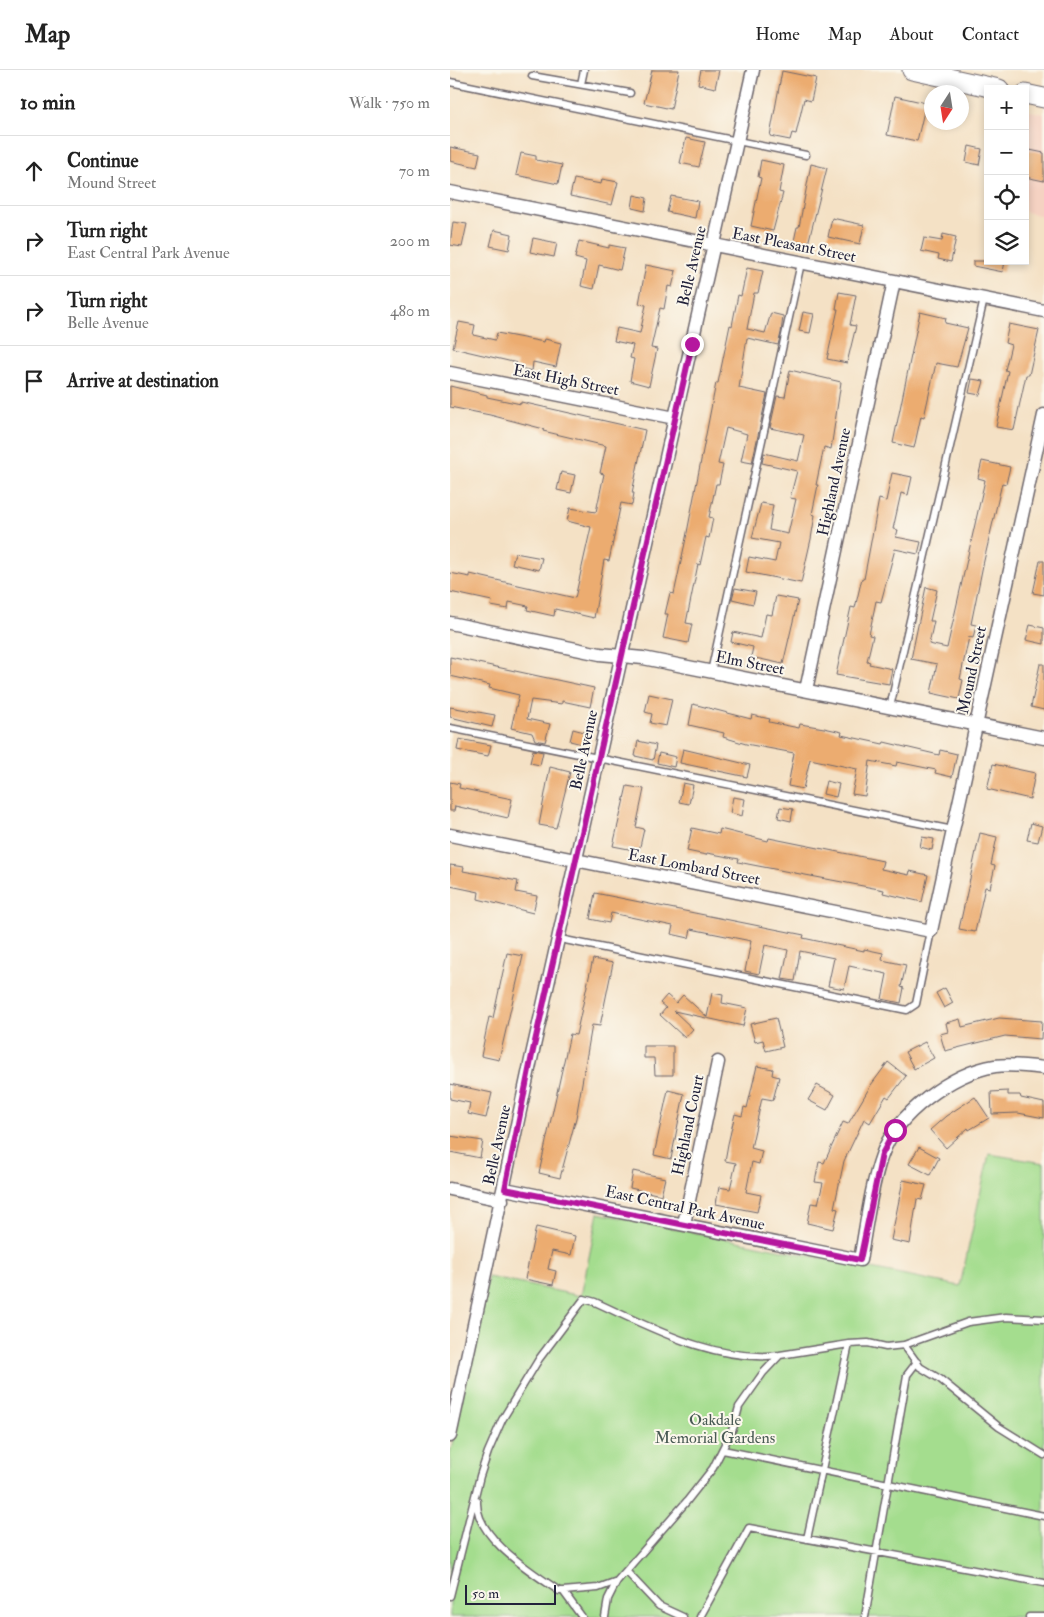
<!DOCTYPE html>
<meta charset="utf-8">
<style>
:root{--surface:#fff;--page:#f2f2f2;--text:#222;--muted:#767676;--line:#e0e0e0}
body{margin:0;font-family:"IM FELL Double Pica",serif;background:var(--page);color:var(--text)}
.controls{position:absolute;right:15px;top:15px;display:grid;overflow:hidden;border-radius:0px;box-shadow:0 2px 8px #0003}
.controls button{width:45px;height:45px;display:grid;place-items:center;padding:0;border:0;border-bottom:1px solid var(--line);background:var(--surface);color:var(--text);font:25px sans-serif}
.compass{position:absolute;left:474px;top:15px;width:45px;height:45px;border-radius:50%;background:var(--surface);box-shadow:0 2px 8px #0003;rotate:192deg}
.scale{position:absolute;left:15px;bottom:12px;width:91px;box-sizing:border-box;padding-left:5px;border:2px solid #22223b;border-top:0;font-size:14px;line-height:18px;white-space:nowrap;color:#22223b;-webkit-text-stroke:4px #fbf7ec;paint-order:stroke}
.stop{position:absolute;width:15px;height:15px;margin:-11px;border:4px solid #b5179e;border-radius:50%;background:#fff}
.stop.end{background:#b5179e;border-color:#fff;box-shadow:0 1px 5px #0008}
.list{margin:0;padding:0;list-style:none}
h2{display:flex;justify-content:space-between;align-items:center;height:65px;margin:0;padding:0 20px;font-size:21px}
h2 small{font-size:16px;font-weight:400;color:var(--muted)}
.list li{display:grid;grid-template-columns:32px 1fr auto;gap:15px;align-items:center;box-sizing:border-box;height:70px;padding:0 20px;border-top:1px solid var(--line)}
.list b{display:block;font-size:19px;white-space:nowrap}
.list p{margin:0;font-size:16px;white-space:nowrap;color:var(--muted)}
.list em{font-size:16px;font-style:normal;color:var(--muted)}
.icon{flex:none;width:28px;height:28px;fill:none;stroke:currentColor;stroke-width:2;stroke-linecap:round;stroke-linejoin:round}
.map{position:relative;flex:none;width:594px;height:1547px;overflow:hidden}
header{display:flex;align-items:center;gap:30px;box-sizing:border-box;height:70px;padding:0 25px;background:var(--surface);border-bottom:1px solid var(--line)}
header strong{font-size:24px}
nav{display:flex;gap:28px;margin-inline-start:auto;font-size:18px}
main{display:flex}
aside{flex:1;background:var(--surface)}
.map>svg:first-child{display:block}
</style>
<header>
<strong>Map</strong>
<nav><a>Home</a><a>Map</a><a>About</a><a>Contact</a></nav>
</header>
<main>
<aside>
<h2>10 min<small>Walk · 750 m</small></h2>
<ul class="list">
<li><svg class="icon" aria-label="ahead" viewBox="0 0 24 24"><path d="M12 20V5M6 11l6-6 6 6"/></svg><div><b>Continue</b><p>Mound Street</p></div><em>70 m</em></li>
<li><svg class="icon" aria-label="right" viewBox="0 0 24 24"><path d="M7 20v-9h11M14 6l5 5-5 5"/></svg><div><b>Turn right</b><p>East Central Park Avenue</p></div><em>200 m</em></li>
<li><svg class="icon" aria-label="right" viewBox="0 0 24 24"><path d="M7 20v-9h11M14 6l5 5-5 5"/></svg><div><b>Turn right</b><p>Belle Avenue</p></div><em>480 m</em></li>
<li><svg class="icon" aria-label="arrive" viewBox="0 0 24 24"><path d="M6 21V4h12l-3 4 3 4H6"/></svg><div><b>Arrive at destination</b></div></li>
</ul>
</aside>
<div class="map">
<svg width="594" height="1547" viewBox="0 0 594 1547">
<rect width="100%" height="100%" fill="#fbf7ec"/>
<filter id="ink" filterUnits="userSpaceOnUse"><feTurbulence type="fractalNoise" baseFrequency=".02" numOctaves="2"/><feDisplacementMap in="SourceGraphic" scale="10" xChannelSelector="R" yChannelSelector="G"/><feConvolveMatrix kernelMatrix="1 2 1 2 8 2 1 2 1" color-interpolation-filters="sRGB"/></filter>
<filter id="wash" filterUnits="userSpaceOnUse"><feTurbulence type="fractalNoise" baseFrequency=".0096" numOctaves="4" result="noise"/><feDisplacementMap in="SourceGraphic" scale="20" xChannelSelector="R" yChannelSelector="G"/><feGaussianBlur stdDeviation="1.12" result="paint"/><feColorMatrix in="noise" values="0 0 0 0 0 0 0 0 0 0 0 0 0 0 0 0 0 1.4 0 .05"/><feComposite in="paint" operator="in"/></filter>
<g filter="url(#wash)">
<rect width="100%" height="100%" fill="#f4e1c5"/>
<path fill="#f5d2c2" d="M575,40L594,44V146L575,142Z"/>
<path fill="#a4dd8e" stroke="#638064" d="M539,1084L594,1093V1547H0V1384L38,1207L131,1226L148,1143L510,1216Z"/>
<g id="blocks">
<path fill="#ecac6f" d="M202,0H229L221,39L194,33Z
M251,0H269L265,18L248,14Z
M332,1L366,8L361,31L354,29L346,64L342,63L340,70L320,66Z
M445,26L476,33L467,71L437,65Z
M236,68L255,72L249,97L230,93Z
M519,76L532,79L529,95L516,92Z
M0,77L30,83L27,97L0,91Z
M575,79L594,83V111L575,107Z
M71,83L86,86V90L112,95L108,114L66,105Z
M311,90L334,95L329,122L333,123L323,161L301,156L311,108L308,107Z
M361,94L377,98L358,174L344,171L347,157H349Z
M124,109L151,114L152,109L168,112L162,135L120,126Z
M184,125L197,128L195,141L182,138Z
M221,126L248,131L245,148L217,142Z
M382,148L414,155L410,174L378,167Z
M3,152L17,154L12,177L0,175Z
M44,160L62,164L59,180L40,176Z
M493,164L506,167L501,192L488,189L489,185L471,181L474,168L492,171Z
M83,168L107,173L104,187L80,182Z
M129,171L159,178V175L175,178L170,200L149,195L144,219L131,216L136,191L125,188Z
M523,191H555L553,202L523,196Z
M196,195L226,201L222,217L218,216L214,239L210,238L201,278L207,279L199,316L180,311L184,289L180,288L183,275L164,271L167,258L190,263L196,235L189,234Z
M297,198L313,201L308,223H304L297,259L315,263L321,243L333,246L331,263L328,275L297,268L289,318L317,324L302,393L291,391L297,364L276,358L268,394L273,395L269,414H266L259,447L263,448L259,468L256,467L250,495L248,494L236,553L242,554L238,573L213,568L218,544H215L220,523L224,524L235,473L266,313H268L280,255L282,256L288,225L291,226Z
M389,222L406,225L400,255L406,256L397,293L377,289L388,239H386Z
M353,242L364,244L360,263L349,261Z
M470,242L496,248L495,253L518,258L507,297L486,293L474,347L471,346L464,378L443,373Z
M9,252L25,255L23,265L45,270L47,263L94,272L95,269L111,273L106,297L83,292L82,301L66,297L67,293L3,278Z
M559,254L589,260L579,305H576L564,360L546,357L558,301L555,300L561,275L555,273Z
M340,300L391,312L381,379L374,377L366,415H368L362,444L365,445L361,469L351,513L296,502L299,487L325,492L329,473L302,468L311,433L323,435L319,460L338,464L346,429L340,428L347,401L312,393L314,383L348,391L354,365L320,358L327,326L335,327Z
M522,309L534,311L530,325L519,323Z
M0,316L37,325V327L71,334V332L195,360L182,423H184L182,435L171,433L159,491L154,490L144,548L105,539L104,546L77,540L78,536L59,532L58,539L41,536L42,531L0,522V503L20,507V504L125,528L141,457L117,451L120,438L146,442L154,404L150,403L156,376L93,361L94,359L40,345L0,337Z
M532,391L560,397L556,414L552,413L533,495L521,554L526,555L523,568L519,567L510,609L513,610L509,629L481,623L487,594L461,589L476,517L487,520L480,551H484L479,574L497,578L535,410L528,408Z
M111,402L125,405L121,423L107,420Z
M442,403L462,407L458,425L451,423L443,459L448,460L446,467L471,472L468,484L445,479L431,532L426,531L419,565L423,566L417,591L420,592L419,594L442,599L439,614L386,605L401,537L405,538L412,508L414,509L429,429L436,431Z
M65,483L92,488L89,500L62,494Z
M590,491H594V525L583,523Z
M285,518L306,522L303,534L282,529Z
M326,526L348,530L333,594L301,587L303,577L281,572L283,562L311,568L316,544L322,545Z
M580,555L594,558V574L576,570Z
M0,587L144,618L140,637L112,631V634L81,630L77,649L100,654L95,672L85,670L82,663L61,658L69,625L39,618L40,615L0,606Z
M590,594H594V640L581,637Z
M199,624L222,629L216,656L200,653L202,644L195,642Z
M243,634L301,649L302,645L320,649L319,652L349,658L350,654L374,658L392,662L391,665L433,674L434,672L489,685L490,680L507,684L502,707L485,703L486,700L447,692L446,696L420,691L415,726L402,724L407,699L360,689L353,719L338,716L344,683L296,674L273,667L274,663L239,655Z
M0,637L45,645L42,657L0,647Z
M123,659L134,662L132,674L120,671Z
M9,669L41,675L38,686L7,680Z
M188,671L206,675L203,690L185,686Z
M233,679L300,695L297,707L230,693Z
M83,680L93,682L90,695L80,693Z
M209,683L226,687L224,697L207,693Z
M543,694L585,703L580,729L537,719Z
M100,697L120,702L106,758L89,755Z
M376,711L389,714L386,727L373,724Z
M0,712L10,714L9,718L62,729L58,748L5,736L4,741H0Z
M233,713L243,715L239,734L229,732Z
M177,716L194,719L186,757L194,759L189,781L163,776Z
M283,727L295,729L292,746L280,743Z
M330,737L343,739L341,751L328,748Z
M581,753L592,756L588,772L577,770Z
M242,758L269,764L270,759L318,771L319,768L433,791L431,799L459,805L460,801L478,805L472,832L433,823L434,820L303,795L288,792L289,789L257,783L256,785L237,781Z
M530,763L547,767L541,795L545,796L540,818L535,817L525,862L509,859Z
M472,767L484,769L482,780L470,777Z
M0,795L14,797L13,801L68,811L66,822L87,826L83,843L28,829L29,822L0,816Z
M145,823L354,865L353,868L414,881V879L433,883L432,890L456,895L451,917L454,918L451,933L432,929L437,904L399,896L394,919L378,916L384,888L350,881L345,911L332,909L338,880L315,875L309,904L295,901L301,871L241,859L239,868L221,864L223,856L161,843L159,853L140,849Z
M57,883L73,886L49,990L31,986L39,947L43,948Z
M143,889L163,893L150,956L142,955L126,1048L110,1108L89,1103L120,964L126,965Z
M495,918L503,933L494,938L486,923Z
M262,923L273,925L272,933L297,938L293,956L224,941L243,959L235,968L210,945L216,938L210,933L217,925L226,933L233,925L257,947Z
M326,948L333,977L316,981L313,970L305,972L300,954Z
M549,948L592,951L591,969L555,966L495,981L490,964L498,962L496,953L510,949L512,957Z
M475,972L484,988L464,999L455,982Z
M194,976H223V1005H205L204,988H194Z
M438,992L456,1006L439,1028L436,1026L420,1053L414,1049L394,1091L384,1138L388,1139L383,1159L357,1153L361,1133L368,1134L373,1113L365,1112L369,1092L374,1093L393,1052L398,1054L421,1015Z
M307,996L323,999L322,1005L329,1007L323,1030L312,1028L301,1078L312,1081L309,1094L302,1092L296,1122L311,1125L307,1142L266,1134L269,1117L280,1119L286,1093L275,1091L278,1074L285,1044L292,1046L294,1037L297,1038Z
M0,1014L42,1023L36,1048L18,1044L20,1033L0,1029Z
M367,1015L385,1025L377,1040L358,1030Z
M218,1020L234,1024L221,1089L204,1085Z
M558,1021V1025H570L571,1028L594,1033V1048L568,1043L542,1044L541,1022Z
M525,1027L539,1048L519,1060L518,1058L496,1078L480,1060L496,1046Z
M0,1066L33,1071L30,1088L0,1082Z
M469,1077L489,1088L480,1105L459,1094Z
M183,1101L215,1108L211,1125L180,1118Z
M453,1110L476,1115L472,1130L467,1129L460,1174L441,1170Z
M86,1157L125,1166L121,1185L102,1181L98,1199L106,1201L103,1215L75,1209Z"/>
</g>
</g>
<g filter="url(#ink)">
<use href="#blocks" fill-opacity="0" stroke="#6c656b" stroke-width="1"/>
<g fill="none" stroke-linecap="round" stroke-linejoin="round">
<defs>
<path id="lane" d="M82,6L180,23
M0,12L356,85
M131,14L134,0
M261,602L351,193
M440,637L534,229
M0,658L503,760
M110,869L457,940L466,934L481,861
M454,1275L518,1252L556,1247L594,1249
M273,1380L594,1446
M27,1431C25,1468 82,1502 109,1521H113L132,1547
M357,1469L399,1274
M176,1501L209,1536L233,1547
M113,1521L148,1518L167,1511L237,1431L263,1398L284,1356L289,1337L313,1303L330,1285L399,1274L418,1273L436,1277L454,1275L470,1297L490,1309L549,1357L594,1385
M0,1526L30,1406L38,1382L52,1350L89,1289L134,1229L145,1232C202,1258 266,1293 330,1285
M155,1547L158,1529L167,1511
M250,1547L299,1458L594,1513
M415,1547L457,1305L467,1292
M579,1547H594"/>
<path id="street" d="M0,122L594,241
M0,303L225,348
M0,553L150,584L193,588L594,668
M356,620L444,211
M0,765L481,861L594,345
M0,1119L52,1130
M55,1119L410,1190C416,1158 421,1115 432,1085C446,1044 502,1003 545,996C561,994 577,996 594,998
M234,1154L268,992
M0,1366L82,985L303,0"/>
<path id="secondary" d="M462,0L549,19
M575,24L594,28"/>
</defs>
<use href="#lane" stroke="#6c656b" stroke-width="9"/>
<use href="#street" stroke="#6c656b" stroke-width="15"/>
<use href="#secondary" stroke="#6c656b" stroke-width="21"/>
<use href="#lane" stroke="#fff" stroke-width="6"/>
<use href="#street" stroke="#fff" stroke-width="12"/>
<use href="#secondary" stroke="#fff" stroke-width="19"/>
</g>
</g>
<g fill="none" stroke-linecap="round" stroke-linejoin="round" filter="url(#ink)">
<path stroke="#b5179e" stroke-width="6" d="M242,274L82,985L55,1119L410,1190L432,1084L445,1060"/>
</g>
<g text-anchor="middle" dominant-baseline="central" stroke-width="4" stroke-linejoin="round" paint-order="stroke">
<g font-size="16" fill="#22223b" stroke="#fbf7ec">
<text transform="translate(344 175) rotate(11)">East Pleasant Street</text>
<text transform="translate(242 196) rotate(-77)">Belle Avenue</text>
<text transform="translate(116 310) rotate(11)">East High Street</text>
<text transform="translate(384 412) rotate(-78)">Highland Avenue</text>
<text transform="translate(300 593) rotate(11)">Elm Street</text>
<text transform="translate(522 600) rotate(-78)">Mound Street</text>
<text transform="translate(134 680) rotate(-78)">Belle Avenue</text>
<text transform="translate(244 797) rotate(11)">East Lombard Street</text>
<text transform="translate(238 1055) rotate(-78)">Highland Court</text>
<text transform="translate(47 1075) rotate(-78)">Belle Avenue</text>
<text transform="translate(235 1138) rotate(12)">East Central Park Avenue</text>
</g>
<g font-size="16" fill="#495a54" stroke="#fbf7ec">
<text x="265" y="1350">Oakdale<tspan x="265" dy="18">Memorial Gardens</tspan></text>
</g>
</g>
</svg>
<div class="controls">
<button>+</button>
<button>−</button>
<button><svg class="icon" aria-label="locate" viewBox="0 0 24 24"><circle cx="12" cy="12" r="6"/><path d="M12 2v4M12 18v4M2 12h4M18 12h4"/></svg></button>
<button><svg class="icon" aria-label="layers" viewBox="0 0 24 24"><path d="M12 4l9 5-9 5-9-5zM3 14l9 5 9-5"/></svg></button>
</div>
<svg class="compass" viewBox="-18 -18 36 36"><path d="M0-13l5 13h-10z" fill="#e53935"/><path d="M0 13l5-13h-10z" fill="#767676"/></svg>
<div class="scale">50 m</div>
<div class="stop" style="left:445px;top:1060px"></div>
<div class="stop end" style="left:242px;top:274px"></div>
</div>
</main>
